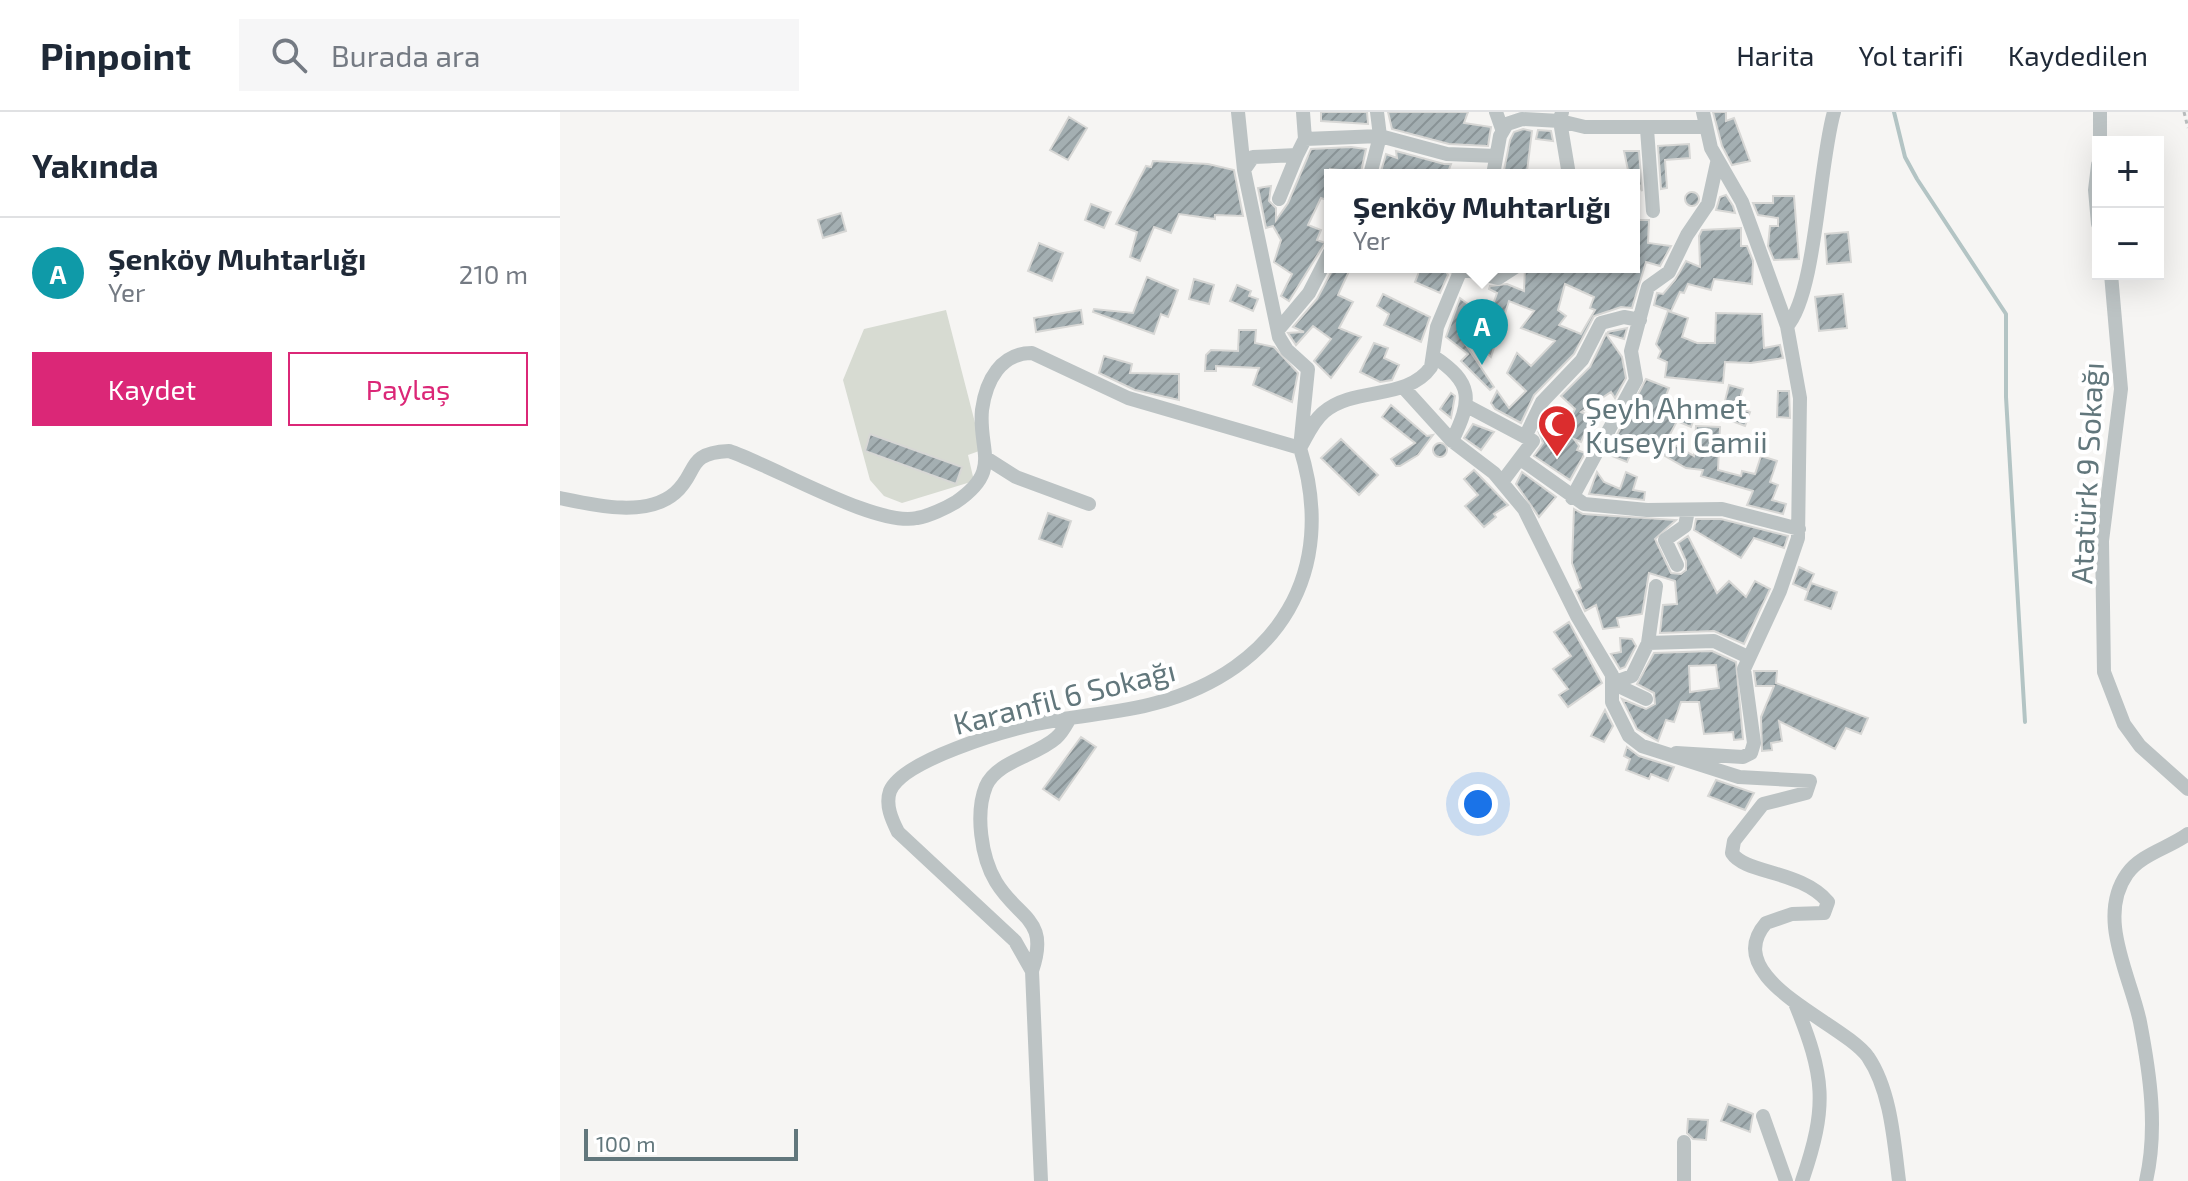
<!DOCTYPE html>
<html lang="tr">
<meta charset="utf-8">
<style>
:root{--surface:#fff;--page:#f6f6f7;--text:#1f2937;--muted:#747a83;--line:#e0e1e3;--accent:#db2777}
body{margin:0;font-family:"Exo 2",sans-serif;background:var(--page);color:var(--text)}
.controls{position:absolute;right:24px;top:24px;display:grid;overflow:hidden;border-radius:0px;box-shadow:0 8px 32px #0002}
.controls button{width:72px;height:72px;display:grid;place-items:center;padding:0;border:0;border-bottom:2px solid var(--line);background:var(--surface);color:var(--text);font:40px sans-serif}
.scale{position:absolute;left:24px;bottom:20px;width:214px;box-sizing:border-box;padding-left:8px;border:4px solid #62777c;border-top:0;font-size:22px;line-height:28px;white-space:nowrap;color:#62777c;-webkit-text-stroke:6px #fff;paint-order:stroke}
.you{position:absolute;left:918px;top:692px;width:28px;height:28px;margin:-20px;border:6px solid #fff;border-radius:50%;background:#1a73e8;box-shadow:0 0 0 12px #1a73e833}
.badge{display:grid;place-items:center;width:52px;height:52px;border-radius:50%;background:var(--accent);color:#fff;font-size:26px;font-weight:700}
.pin{position:absolute;translate:-50% -66px;filter:drop-shadow(0 2px 4px #0008)}
.pin::after{content:'';position:absolute;top:42px;width:28px;height:24px;background:inherit;clip-path:polygon(0 0,100% 0,50% 100%)}
.popup{position:absolute;left:764px;top:57px;width:316px;height:104px;box-sizing:border-box;display:grid;place-content:center;border-radius:0px;background:var(--surface);filter:drop-shadow(0 2px 6px #0005);font-size:26px;white-space:nowrap;color:var(--muted)}
.popup b{font-size:30px;color:var(--text)}
.popup::after{content:'';position:absolute;left:50%;top:100%;margin-left:-16px;border:16px solid transparent;border-top-color:var(--surface)}
.list{margin:0;padding:0;list-style:none}
h2{display:flex;justify-content:space-between;align-items:center;height:104px;margin:0;padding:0 32px;font-size:34px}
h2 small{font-size:26px;font-weight:400;color:var(--muted)}
.list li{display:grid;grid-template-columns:52px 1fr auto;gap:24px;align-items:center;box-sizing:border-box;height:112px;padding:0 32px;border-top:2px solid var(--line)}
.list b{display:block;font-size:30px;white-space:nowrap}
.list p{margin:0;font-size:26px;white-space:nowrap;color:var(--muted)}
.list em{font-size:26px;font-style:normal;color:var(--muted)}
.actions{display:flex;gap:16px;padding:24px 32px}
.actions a{flex:1;padding:18px 0;border:2px solid var(--accent);border-radius:0px;text-align:center;font-size:28px;color:var(--accent)}
.actions .main{background:var(--accent);color:#fff}
.icon{flex:none;width:44px;height:44px;fill:none;stroke:currentColor;stroke-width:2;stroke-linecap:round;stroke-linejoin:round}
.map{position:relative;flex:none;width:1628px;height:1069px;overflow:hidden}
header{display:flex;align-items:center;gap:48px;box-sizing:border-box;height:112px;padding:0 40px;background:var(--surface);border-bottom:2px solid var(--line)}
header strong{font-size:38px}
nav{display:flex;gap:44px;margin-inline-start:auto;font-size:28px}
.search{width:560px;height:72px;background:var(--page);display:flex;align-items:center;gap:20px;box-sizing:border-box;padding:0 28px;border-radius:0px;color:var(--muted);font-size:30px}
main{display:flex}
aside{flex:1;background:var(--surface)}
.map>svg:first-child{display:block}
</style>
<header>
<strong>Pinpoint</strong>
<div class="search"><svg class="icon" aria-label="search" viewBox="0 0 24 24"><circle cx="10" cy="10" r="6"/><path d="M15 15l6 6"/></svg>Burada ara</div>
<nav><a>Harita</a><a>Yol tarifi</a><a>Kaydedilen</a></nav>
</header>
<main>
<aside>
<h2>Yakında<small></small></h2>
<ul class="list">
<li><span class="badge" style="background:#0f9aa8">A</span><div><b>Şenköy Muhtarlığı</b><p>Yer</p></div><em>210 m</em></li>
</ul>
<div class="actions"><a class="main">Kaydet</a><a>Paylaş</a></div>
</aside>
<div class="map">
<svg width="1628" height="1069" viewBox="0 0 1628 1069">
<defs>
<pattern id="building-hatch" width="6" height="6" patternUnits="userSpaceOnUse" patternTransform="scale(2)"><rect width="6" height="6" fill="#a4afb2"/><path d="M-1 1l2-2M0 6l6-6M5 7l2-2" fill="none" stroke="#899396"/></pattern>
</defs>
<rect width="100%" height="100%" fill="#f6f5f3"/>
<path fill="#d7dbd2" d="M386,198L422,338L408,343L414,369L342,391L324,384L310,368L283,268L304,217Z"/>
<g fill="none" stroke-linecap="round" stroke-linejoin="round">
<path stroke="#b3c4c4" stroke-width="4" d="M1334,0L1345,45L1357,67L1446,202V285L1465,610"/>
</g>
<path fill="url(#building-hatch)" stroke="#d7d7d5" stroke-width="2" fill-rule="evenodd" d="M761,0H807L808,12L761,9Z
M828,0H908L904,11L931,15L928,34L889,32L832,17Z
M1153,0H1166V9L1174,6L1190,49L1172,53L1162,34Z
M509,5L527,16L508,48L490,38Z
M963,17L972,19L967,59L963,63H943L950,28L954,20Z
M978,18L991,19L993,29L976,27Z
M1129,32L1130,46L1105,48L1107,76L1101,77L1098,34Z
M791,35L806,37L801,60L770,57V89L761,86L748,113L761,118L757,128L765,131L729,189L721,184L732,162L714,150L721,128L713,114L706,116L698,76L711,74L709,89L716,96V108L728,91L751,37Z
M836,39L884,52H891L887,63H820L826,42L837,46Z
M1064,39H1079L1082,79L1078,70L1074,71V63H1069Z
M593,49L648,52L674,58L683,104L655,103V107L619,102L611,121L594,115L580,149L570,145L577,120L556,112L586,54L591,55Z
M1125 87a7 7 0 1 1 14 0a7 7 0 1 1-14 0Z
M1166,83L1173,94L1175,101L1156,98L1160,85Z
M1213,84H1234L1239,147L1214,148L1208,134L1210,114H1218V106L1198,103L1193,91H1213Z
M531,92L551,100L544,116L525,108Z
M281,101L286,119L263,126L258,108Z
M1076,108H1089L1088,131L1111,134L1100,154L1086,150L1072,196L1061,195L1034,204L1014,242L974,283L961,311L935,297L931,291L937,279L949,296L966,279L947,261L957,241L971,254L995,229L961,216L974,199L949,189L931,245L902,218L898,221L934,275L930,278L901,249L908,242L886,225L900,186L928,207L937,181L929,177L930,174L947,172L964,179L965,155L1074,158ZM1005,172L1034,185L1030,196L1035,198L1021,222L999,213L1006,204L998,198Z
M1181,116V134H1187L1193,149L1192,172L1154,167L1151,178L1128,172L1124,181L1120,180L1111,199L1094,193L1097,181L1103,182L1115,168L1126,149L1140,155L1139,124L1142,118Z
M1288,120L1291,150L1267,152L1265,122Z
M479,131L503,141L492,169L468,159Z
M774,155H791L778,183L793,190L779,216L801,225L771,266L754,249L771,227L753,214L736,233L728,221L744,220L733,215L757,187Z
M861,155H884L888,163L880,181L855,170Z
M587,165L618,178L608,205L601,202L594,222L533,200L534,197L573,201Z
M634,167L654,173L649,192L629,187Z
M677,173L691,179L689,184L698,187L693,199L670,189Z
M823,182L870,205L861,230L824,213L829,202L817,194Z
M1283,182L1287,216L1259,219L1255,185Z
M521,198L523,212L476,220L474,206Z
M1108,199L1128,206L1122,225L1137,231H1155L1156,201L1202,202L1204,236L1220,233L1223,246L1191,251L1165,250L1163,271L1105,265L1107,250L1098,246L1101,239L1096,232Z
M1067,216L1064,227L1047,222L1048,220Z
M679,218H696L695,231L714,235L738,261L732,290L693,273L699,256L656,254V259H645L646,243L651,238L678,239Z
M1046,222L1062,245L1066,266L1055,286L1051,280L1021,300L1032,305L1021,330L1014,327L1019,334L1017,338L1025,341L1010,368L974,344L983,331L979,321L999,330L1015,297L1001,284L1030,255Z
M814,231L828,236L824,246L839,253L832,268L820,270L800,260Z
M544,244L572,252L570,261L619,262V288L575,278L539,261Z
M1086,267L1109,276L1104,288L1136,301L1131,315L1117,309L1107,328L1134,344L1136,314L1160,315L1158,358L1181,364L1182,359L1195,362L1201,344L1217,349L1210,370L1218,373L1212,388L1226,392L1223,402L1187,393L1193,379L1141,364L1143,358L1126,356L1077,328L1067,350L1047,342Z
M1169,273L1183,277L1177,295L1190,300L1185,314L1161,305Z
M1218,279H1229L1230,306L1217,305Z
M891,281L895,284L891,306L880,297Z
M831,293L867,324L873,323L858,343L840,354H836L831,347L855,331L822,305Z
M913,312L934,320L921,338L904,326Z
M310,322L402,355L396,372L305,339Z
M781,327L818,363L799,383L761,346Z
M873 338a7 7 0 1 1 14 0a7 7 0 1 1-14 0Z
M914,358L948,393L934,402L936,405L924,415L905,394L918,383L904,367Z
M962,360L996,385L979,405L956,372Z
M1037,360L1044,370L1060,377L1066,360L1077,365L1073,378L1085,380L1084,388L1029,382Z
M1014,397L1023,402L1116,408L1095,427L1111,461L1121,462L1126,458V449L1118,431L1128,424L1157,481L1169,469L1186,485L1195,469L1210,477L1184,532L1154,519L1100,521L1103,493L1117,492L1115,469L1089,461L1082,502L1057,506L1059,515L1043,517L1036,493L1025,499L1016,479L1021,476L1012,451Z
M488,401L511,409L502,435L479,427Z
M1136,407H1161L1228,424L1224,436L1194,426L1181,446L1134,418Z
M1239,455L1254,462L1247,478L1233,472Z
M1251,471L1277,480L1271,497L1245,488Z
M1009,510L1042,571L1008,595L999,583L1008,577L993,557L1011,544L994,520Z
M1060,526L1072,527L1076,534L1065,555L1060,557L1051,542L1061,540Z
M1152,539L1176,550L1183,627L1174,628L1173,620L1144,622L1139,590H1121L1114,610L1106,608L1098,629L1077,617L1062,587L1086,597L1095,592L1094,581L1077,572L1094,541ZM1156,553L1159,576L1130,580L1129,554Z
M1194,559H1217L1216,571L1308,606L1301,622L1286,616L1275,637L1219,609L1222,629L1211,631L1212,638L1202,639L1201,605L1214,574H1196Z
M1045,598L1053,614L1044,630L1031,624Z
M521,625L536,635L499,688L483,677Z
M1067,635L1079,644L1114,655L1108,669L1091,662L1089,667L1066,658L1070,647L1064,644Z
M1156,668L1194,681L1185,698L1148,684Z
M1168,992L1193,1002L1190,1020L1161,1009Z
M1128,1007L1148,1008L1146,1028L1133,1027L1127,1021Z"/>
<g fill="none" stroke-linecap="round" stroke-linejoin="round">
<path stroke="#b7bbbc" stroke-width="3" stroke-dasharray="4 4" stroke-linecap="butt" d="M1624,0L1628,16"/>
<path stroke="#bcc3c4" stroke-width="14" d="M678,0L684,58
M817,0L820,24L887,42L936,44
M936,0L942,17
M1087,17L1093,99
M745,27L820,24L810,63
M1540,30V0
M1538,53L1535,78L1538,112
M933,63L940,24L947,12L962,7L1000,9L1002,0
M1009,63L1000,9L1025,15H1145
M719,87L737,43
M894,155L938,166L955,155
M1551,162L1561,277L1542,429L1544,560L1564,612L1580,634L1628,677
M1227,214C1256,182 1259,51 1274,0
M718,218L749,181L770,140
M873,244C914,271 912,288 892,329L934,361L964,397L1017,504L1052,563V590L1069,624L1082,634L1179,665L1250,669L1246,681L1203,692L1174,729L1172,741C1185,762 1241,758 1268,790L1264,801L1232,802L1206,811C1158,867 1283,910 1308,945C1331,979 1334,1030 1339,1069
M843,275L892,329
M907,294L973,329L942,370
M966,323L982,290L1022,248L1041,211L1064,205L1080,208
M426,346L456,365L529,392
M962,348L1024,392L1087,398L1162,397L1239,417
M0,386C33,393 86,406 115,381C139,360 125,341 169,339C214,354 316,415 357,406C369,404 386,396 396,390C443,358 418,339 422,298C426,268 441,241 472,241L568,286L740,336L748,257L727,238L719,225L684,58L693,45L737,43L745,27L743,0
M1012,386L1076,268L1071,239L1088,175L1109,160L1127,123L1148,92L1157,51
M1117,453L1105,428L1125,414L1128,398
M1088,531L1096,474
M1052,571L1072,564L1088,531L1154,529L1188,545
M1052,571L1086,587
M1116,641L1183,645L1191,641L1194,631L1184,557L1220,479L1238,426L1240,286L1227,214L1182,90L1151,36L1143,0
M472,859C490,806 459,808 436,770C421,745 415,701 426,674C437,649 476,644 496,626C502,621 506,613 510,606
M1235,891C1265,965 1268,993 1242,1069
M1203,1004L1226,1069
M1124,1030V1069
M481,1069L472,859L455,829L338,720C332,708 325,693 330,679C343,648 444,619 476,612C516,603 557,602 596,591C718,558 779,460 740,336C747,324 753,309 764,300C794,274 847,289 871,255L877,215L902,155
M1586,1069C1598,1017 1590,962 1580,910C1571,865 1536,806 1567,762C1581,742 1609,736 1628,722"/>
</g>
<defs>
<symbol id="mosque-pin" viewBox="-11 -11 22 30"><path d="M0 17L-7.5 6A9.5 9.5 0 1 1 7.5 6Z" fill="#db2d2e" stroke="#fff"/><path d="M3.5-4.9A6 6 0 1 0 3.5 4.9A5 5 0 1 1 3.5-4.9Z" fill="#fff"/></symbol>
</defs>
<g fill-rule="evenodd">
<use href="#mosque-pin" x="975" y="290" width="44" height="60"/>
</g>
<g text-anchor="middle" dominant-baseline="central" stroke-width="8" stroke-linejoin="round" paint-order="stroke">
<g font-size="30" fill="#62777c" stroke="#fff" text-anchor="start">
<text x="1025" y="295">Şeyh Ahmet<tspan x="1025" dy="34">Kuseyri Camii</tspan></text>
</g>
<g font-size="30" fill="#62777c" stroke="#fff">
<text transform="translate(1526 361) rotate(-87)">Atatürk 9 Sokağı</text>
<text transform="translate(504 584) rotate(-14)">Karanfil 6 Sokağı</text>
</g>
</g>
</svg>
<div class="controls">
<button>+</button>
<button>−</button>
</div>
<div class="scale">100 m</div>
<div class="you"></div>
<div class="pin badge" style="left:922px;top:253px;background:#0f9aa8">A</div>
<div class="popup"><b>Şenköy Muhtarlığı</b>Yer</div>
</div>
</main>
